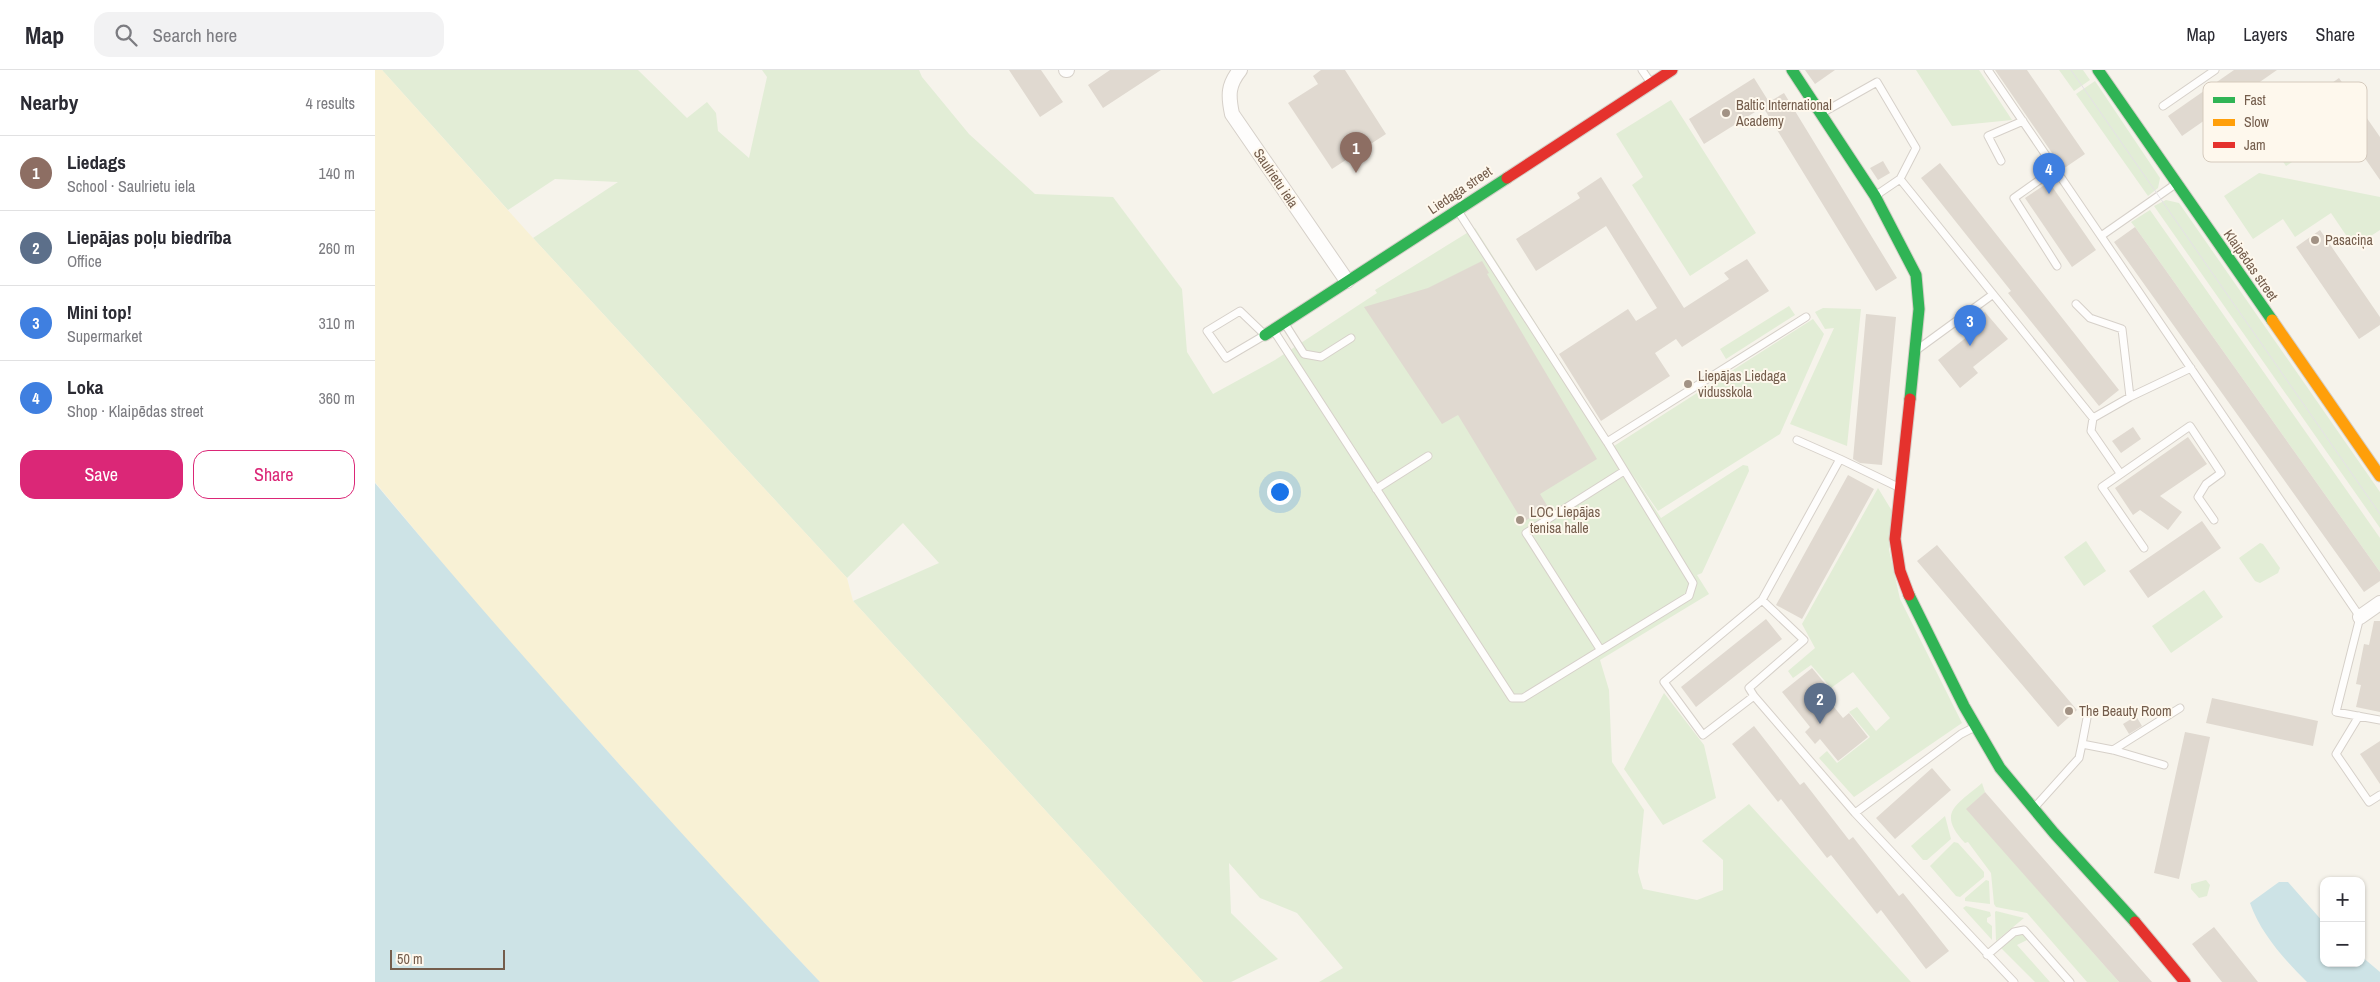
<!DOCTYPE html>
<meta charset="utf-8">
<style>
:root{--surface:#fff;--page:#f2f2f3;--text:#2b2b33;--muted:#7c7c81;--line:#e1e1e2;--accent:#db2777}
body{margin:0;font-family:"Archivo Narrow",sans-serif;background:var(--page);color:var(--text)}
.controls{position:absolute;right:15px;bottom:15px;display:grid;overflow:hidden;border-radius:10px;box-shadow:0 1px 4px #0004}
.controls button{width:45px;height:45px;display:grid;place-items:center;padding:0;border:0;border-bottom:1px solid var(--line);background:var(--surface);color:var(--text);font:25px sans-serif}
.scale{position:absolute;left:15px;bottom:12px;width:115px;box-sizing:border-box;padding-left:5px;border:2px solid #745d4c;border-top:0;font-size:14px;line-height:18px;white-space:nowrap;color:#745d4c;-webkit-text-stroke:4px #fef8ed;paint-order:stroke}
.you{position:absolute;left:904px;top:421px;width:18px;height:18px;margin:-12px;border:4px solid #fff;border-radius:50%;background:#1a73e8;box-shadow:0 0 0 8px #1a73e833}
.badge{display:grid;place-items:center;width:32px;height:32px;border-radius:50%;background:var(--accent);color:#fff;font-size:16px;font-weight:700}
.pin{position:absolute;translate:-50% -41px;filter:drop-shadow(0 1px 2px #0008)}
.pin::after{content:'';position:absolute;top:26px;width:18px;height:15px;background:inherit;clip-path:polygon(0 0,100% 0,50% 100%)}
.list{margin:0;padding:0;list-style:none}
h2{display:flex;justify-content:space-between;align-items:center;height:65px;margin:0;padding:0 20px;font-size:21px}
h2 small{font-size:16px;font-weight:400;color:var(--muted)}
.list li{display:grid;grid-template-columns:32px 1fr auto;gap:15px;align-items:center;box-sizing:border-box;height:75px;padding:0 20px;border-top:1px solid var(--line)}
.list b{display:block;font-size:19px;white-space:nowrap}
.list p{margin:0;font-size:16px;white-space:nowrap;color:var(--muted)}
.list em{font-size:16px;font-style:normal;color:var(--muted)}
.actions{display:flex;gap:10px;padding:15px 20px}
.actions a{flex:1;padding:11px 0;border:1px solid var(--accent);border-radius:15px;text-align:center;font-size:18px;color:var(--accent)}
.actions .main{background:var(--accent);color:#fff}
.icon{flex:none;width:28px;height:28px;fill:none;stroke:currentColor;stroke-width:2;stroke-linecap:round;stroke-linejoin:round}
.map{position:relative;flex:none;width:2005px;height:912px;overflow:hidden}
header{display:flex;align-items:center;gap:30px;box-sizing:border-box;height:70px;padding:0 25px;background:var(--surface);border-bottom:1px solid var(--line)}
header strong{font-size:24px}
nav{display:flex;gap:28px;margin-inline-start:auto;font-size:18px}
.search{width:350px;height:45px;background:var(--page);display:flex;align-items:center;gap:12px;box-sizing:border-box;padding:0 18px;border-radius:15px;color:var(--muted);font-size:19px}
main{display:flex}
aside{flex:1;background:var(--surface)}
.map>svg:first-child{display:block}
</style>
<header>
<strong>Map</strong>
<div class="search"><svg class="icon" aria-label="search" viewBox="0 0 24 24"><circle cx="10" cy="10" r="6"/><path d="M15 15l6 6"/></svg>Search here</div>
<nav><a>Map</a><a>Layers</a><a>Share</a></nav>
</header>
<main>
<aside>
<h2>Nearby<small>4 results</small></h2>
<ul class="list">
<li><span class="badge" style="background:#8d6e63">1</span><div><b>Liedags</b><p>School · Saulrietu iela</p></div><em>140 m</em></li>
<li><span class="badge" style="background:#5c6f8a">2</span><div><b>Liepājas poļu biedrība</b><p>Office</p></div><em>260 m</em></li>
<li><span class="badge" style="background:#3f7fe0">3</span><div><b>Mini top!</b><p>Supermarket</p></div><em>310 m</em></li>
<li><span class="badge" style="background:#3f7fe0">4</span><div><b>Loka</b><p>Shop · Klaipēdas street</p></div><em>360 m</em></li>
</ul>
<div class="actions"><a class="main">Save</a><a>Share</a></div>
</aside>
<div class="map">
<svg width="2005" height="912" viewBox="0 0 2005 912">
<rect width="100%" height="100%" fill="#f6f3eb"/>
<path fill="#e2edd6" d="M7,0H263L312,48L332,32L341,43L343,61L374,88L392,7L387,0H544L547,7L594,64L660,124L738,127L807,219L812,282L838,324L900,290L1002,223L1000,220L1100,158L1239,376L1438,249L1449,264L1405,364L1283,441L1256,402L1286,448L1368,395L1373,396L1374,401L1327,503L1322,505L1334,524L1225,590L1234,620L1237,692L1269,740L1263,802L1268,819L1322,830L1348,820V790L1327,771L1374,734L1536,912H944L968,898L922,843L885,828L854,793L856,843L903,889L856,912H828L478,531L564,493L528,453L472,508L158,168L243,112L180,109L133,140Z
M1541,0H1604L1637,50L1577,56Z
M1684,0H1708L1715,10L1699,21Z
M1720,11L1785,108L1783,118L1773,126L1701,24Z
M1296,30L1381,163L1315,206L1257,115L1268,107L1241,64Z
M1912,43L1937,79L1911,96L1887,60Z
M1884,103L2005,127V160L1979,177L1956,143L1920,167L1908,149L1878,169L1849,126Z
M1791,130L1804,133L2005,422V458L1779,136Z
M1775,140L2005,468V502L1760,157L1756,152Z
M1414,236L1420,245L1351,289L1345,279Z
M1448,238L1486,239L1472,376L1415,354L1459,258L1450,259L1440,242Z
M1503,418L1517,441L1514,480L1525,529L1587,653L1479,727L1444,688L1452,681L1462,693L1495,667L1474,642L1482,637L1501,661L1515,648L1478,602L1456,618L1436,595L1418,608L1413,601L1440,578L1427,554Z
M1711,471L1731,501L1709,516L1689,487Z
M1885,473L1888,474L1905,498L1903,503L1885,513L1880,511L1864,488Z
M1829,520L1848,547L1796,583L1777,556Z
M1289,623L1329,675L1341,728L1288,755L1249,699Z
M1607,713L1610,722L1592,739L1744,912H1712L1652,843L1621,837L1619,834L1616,803L1593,772L1590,773C1561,742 1582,735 1607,713Z
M1570,746L1576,769L1552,790H1548L1536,776Z
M1579,772L1583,773L1609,802V807L1585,827L1581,826L1555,796Z
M1611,810L1614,811L1615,834L1590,831V828Z
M1831,810L1835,815L1832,826L1824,828L1816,819V814Z
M1591,836L1615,842L1616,846L1612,848V852L1617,856V870L1588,838Z
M1621,841L1649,848L1621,871L1620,842Z
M1648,864L1652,870L1642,875L1675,912H1660L1626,878L1641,865Z"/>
<path fill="#f8f1d5" d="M0,0H7L158,168L472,508L478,531L828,912H445L341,802L112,547L0,412Z"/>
<path fill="#cde3e6" d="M0,413C143,584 292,750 445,912H0Z
M1904,812H1913L1949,853V893H1986V886L2005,902V912H1932C1909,889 1886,864 1875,833Z"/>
<path fill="#e0d9d0" d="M634,0H666L688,32L665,47Z
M735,0H786L728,38L713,15Z
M946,0H970L1011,64L957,99L913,33L943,14L938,6Z
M1430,0H1460L1440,14Z
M1620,0H1652L1710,84L1688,99Z
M1859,0H1902L1807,66L1793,46Z
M1379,8L1394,32L1409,23L1522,208L1501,221L1388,37L1329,74L1314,49Z
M1964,8L2005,67V110L1944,22Z
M1508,91L1515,103L1503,110L1495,98Z
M1565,93L1744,320L1724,336L1633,223L1636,221L1546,108Z
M1226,107L1309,238L1354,209L1349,203L1372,189L1394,221L1307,277L1301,269L1280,283L1295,306L1226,351L1184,284L1253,239L1261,251L1282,238L1231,156L1161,201L1141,169L1205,128L1202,123Z
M1674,112L1721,180L1697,197L1650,128Z
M1760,157L2005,502V511L1989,522L1739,172Z
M1945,160L2005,247V255L1984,269L1921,177Z
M1107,191L1114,203L1112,204L1222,389L1165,424L1173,437L1148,452L1083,345L1067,354L989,237L1053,218Z
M1610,242L1633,269L1598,297L1603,303L1585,318L1563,290L1598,262L1593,256Z
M1491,244L1521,247L1507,395L1485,393L1478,389Z
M1758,357L1766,369L1746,383L1737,371Z
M1813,367L1832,394L1785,426L1807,442L1793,460L1765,440L1758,445L1740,418Z
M1473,405L1499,419L1427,549L1401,535Z
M1827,451L1846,478L1773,528L1754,501Z
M1562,475L1702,640L1683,657L1542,491Z
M1391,549L1407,569L1321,637L1306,617Z
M1999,551H2005V642L1981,637L1986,615L1981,614L1989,574L1994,575Z
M1437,598L1456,621L1450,626L1468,648L1474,643L1493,667L1463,691L1445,669L1440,674L1430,662L1435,657L1407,622Z
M1837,628L1943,651L1938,676L1831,653Z
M1761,646L1767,656L1754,664L1748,654Z
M1379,656L1425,715L1429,712L1474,770L1478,767L1524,826L1528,823L1574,881L1551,899L1506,840L1502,844L1456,785L1452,788L1406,729L1403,732L1357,674Z
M1810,662L1835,667L1804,809L1779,803Z
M2005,671V714L1985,684Z
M1557,698L1576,720L1520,769L1501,748Z
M1610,722L1645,762L1777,912H1744L1591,739Z
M1839,857L1883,912H1847L1827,887L1817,874Z"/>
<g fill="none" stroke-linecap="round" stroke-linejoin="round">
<defs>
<path id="lane" d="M1267,0L1276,13
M1613,0L1985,547L1961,642L2005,650
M1788,36L1840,0
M1447,43L1502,12L1541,78L1525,109L1718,348L1755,327L1816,298
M1626,91L1613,66L1648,51
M1680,99L1639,128L1682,196
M1500,126L1525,109
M1726,166L1802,113
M1701,234L1715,248L1747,259L1755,327
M865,241L890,265L851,288L832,261Z
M910,254L929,284L946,287L976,268
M899,261L1137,628H1148L1314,526L1318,513L1232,372L1083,141
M1543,279L1617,225
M1718,348L1716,361L1745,403
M1422,370L1465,389L1387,530L1289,612L1328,665L1379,626L1480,743L1586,664L1600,657
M1232,372L1431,247
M1465,389L1523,417
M1001,419L1053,386
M1769,478L1727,417L1815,356L1846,403L1831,414L1823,427L1839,450
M1225,579L1151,463L1249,401
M1379,626L1374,618L1429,570L1387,530
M1984,646L1961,684L1994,732L2005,725
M1707,674L1712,648
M1738,680L1805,638
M1659,738L1704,688L1707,674L1738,680L1789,695
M1480,743L1639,912
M1612,885L1639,862L1649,860L1695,912"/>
<path id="street" d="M691,0H692
M865,0C853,15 853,25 857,44L972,211
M1985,547L2005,533"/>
<path id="fast" d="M1417,0L1500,126L1541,205L1544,239L1535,329
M1723,0L1897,250
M890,265L1132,108
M1534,525L1589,636L1625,698L1679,763L1760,852"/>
<path id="slow" d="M1897,250L2005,406"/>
<path id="jam" d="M1132,108L1297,0
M1534,525L1525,501L1520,469L1535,329
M1760,852L1810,912"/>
</defs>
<use href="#lane" stroke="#d6d0c9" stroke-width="9"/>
<use href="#street" stroke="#d6d0c9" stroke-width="16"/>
<use href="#fast" stroke="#d5cfc8" stroke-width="13"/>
<use href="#slow" stroke="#d5cfc8" stroke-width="13"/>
<use href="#jam" stroke="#d5cfc8" stroke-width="13"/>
<use href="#lane" stroke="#fefdfc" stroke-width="7"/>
<use href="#street" stroke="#fefdfc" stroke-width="14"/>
<use href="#fast" stroke="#30b455" stroke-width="11"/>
<use href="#slow" stroke="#ff9f0a" stroke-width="11"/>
<use href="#jam" stroke="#e5322d" stroke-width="11"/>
<path stroke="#e5e2e5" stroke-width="1" d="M1696,0L2005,444"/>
</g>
<g fill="#a29284" stroke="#fef8ed" stroke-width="2">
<circle cx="1351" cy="43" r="5"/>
<circle cx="1940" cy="170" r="5"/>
<circle cx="1313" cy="314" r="5"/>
<circle cx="1145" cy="450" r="5"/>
<circle cx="1694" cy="641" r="5"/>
</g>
<g text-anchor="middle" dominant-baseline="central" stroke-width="4" stroke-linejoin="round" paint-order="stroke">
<g font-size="14" fill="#745d4c" stroke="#fef8ed" text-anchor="start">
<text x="1361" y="35">Baltic International<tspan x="1361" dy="16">Academy</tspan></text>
<text x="1950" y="170">Pasaciņa</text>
<text x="1323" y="306">Liepājas Liedaga<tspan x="1323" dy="16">vidusskola</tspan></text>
<text x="1155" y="442">LOC Liepājas<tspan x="1155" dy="16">tenisa halle</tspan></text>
<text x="1704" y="641">The Beauty Room</text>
</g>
<g font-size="14" fill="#745d4c" stroke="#fef8ed">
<text transform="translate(901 108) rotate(56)">Saulrietu iela</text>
<text transform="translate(1085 120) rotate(-34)">Liedaga street</text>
<text transform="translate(1876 195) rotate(55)">Klaipēdas street</text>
</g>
</g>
<rect x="1828" y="12" width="164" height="80" rx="8" fill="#fef8ed" stroke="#d5cabd" stroke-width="1"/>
<rect x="1838" y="27" width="22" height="6" fill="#30b455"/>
<rect x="1838" y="49" width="22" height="7" fill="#ff9f0a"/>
<rect x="1838" y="72" width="22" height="6" fill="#e5322d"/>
<g font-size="14" fill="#745d4c">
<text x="1869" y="35">Fast</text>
<text x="1869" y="57">Slow</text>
<text x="1869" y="80">Jam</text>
</g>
</svg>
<div class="controls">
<button>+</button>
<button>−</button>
</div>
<div class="scale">50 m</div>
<div class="you"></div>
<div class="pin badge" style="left:981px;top:103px;background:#8d6e63">1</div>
<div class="pin badge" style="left:1445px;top:654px;background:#5c6f8a">2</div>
<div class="pin badge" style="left:1595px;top:276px;background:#3f7fe0">3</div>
<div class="pin badge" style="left:1674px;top:124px;background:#3f7fe0">4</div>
</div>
</main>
